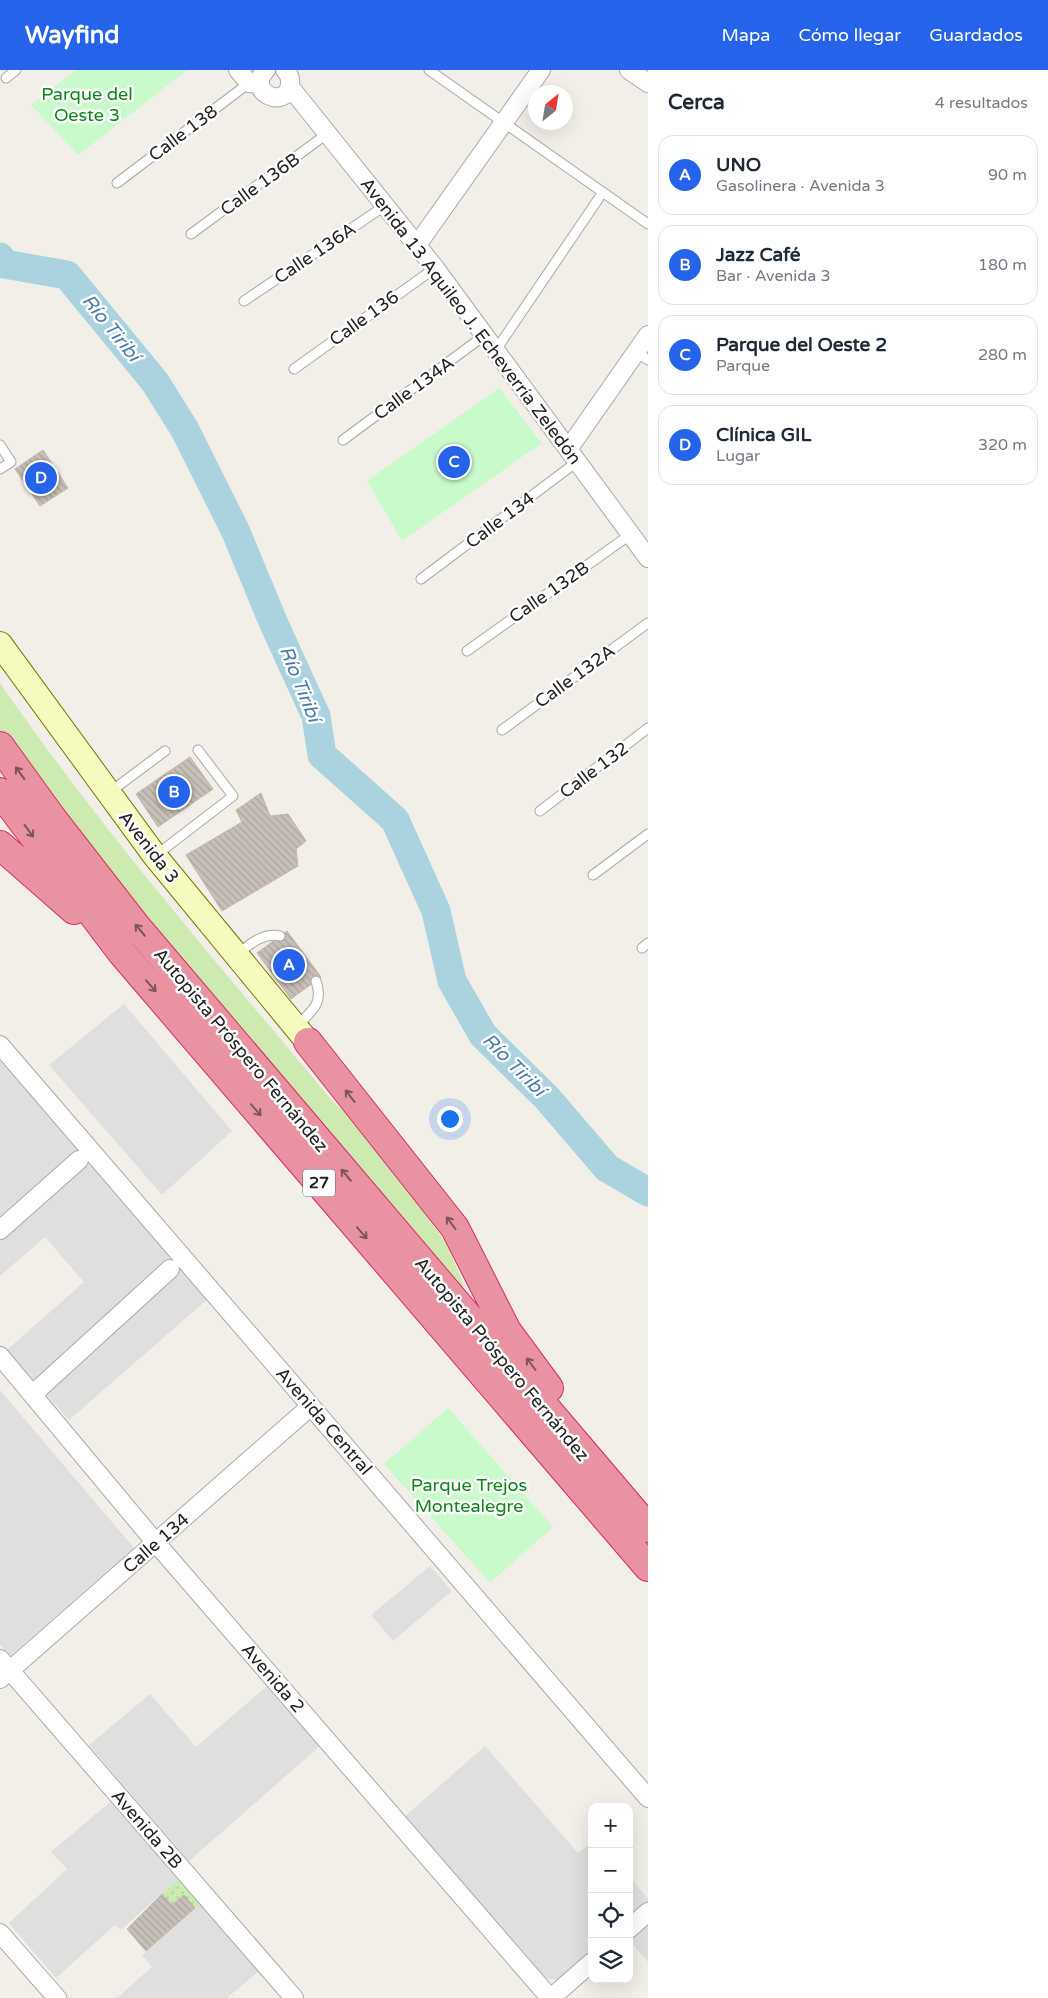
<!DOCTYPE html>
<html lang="es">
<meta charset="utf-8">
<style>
:root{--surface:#fff;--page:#f2f2f3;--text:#1f2937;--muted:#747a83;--line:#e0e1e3;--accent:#2563eb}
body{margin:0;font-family:"Varela Round",sans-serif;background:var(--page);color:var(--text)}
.controls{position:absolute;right:15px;bottom:15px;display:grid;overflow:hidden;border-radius:10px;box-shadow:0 5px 20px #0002}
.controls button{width:45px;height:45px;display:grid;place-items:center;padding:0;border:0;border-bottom:1px solid var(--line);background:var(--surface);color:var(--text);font:25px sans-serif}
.compass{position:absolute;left:528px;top:15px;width:45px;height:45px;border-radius:50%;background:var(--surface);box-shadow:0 5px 20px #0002;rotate:30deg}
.you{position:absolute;left:449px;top:1048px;width:18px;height:18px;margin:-12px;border:4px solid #fff;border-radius:50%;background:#1a73e8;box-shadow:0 0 0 8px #1a73e833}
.badge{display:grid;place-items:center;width:32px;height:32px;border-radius:50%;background:var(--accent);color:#fff;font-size:16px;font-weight:700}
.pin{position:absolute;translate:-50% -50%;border:2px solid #fff;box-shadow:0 1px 5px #0006}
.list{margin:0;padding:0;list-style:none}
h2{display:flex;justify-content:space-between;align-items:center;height:65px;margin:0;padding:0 20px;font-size:21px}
h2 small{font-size:16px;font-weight:400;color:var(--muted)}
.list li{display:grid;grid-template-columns:32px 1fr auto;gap:15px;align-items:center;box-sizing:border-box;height:80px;margin:0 10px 10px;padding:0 10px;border:1px solid var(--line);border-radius:15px}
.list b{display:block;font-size:19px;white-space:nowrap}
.list p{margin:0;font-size:16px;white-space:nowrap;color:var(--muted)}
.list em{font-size:16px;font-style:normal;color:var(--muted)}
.icon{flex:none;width:28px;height:28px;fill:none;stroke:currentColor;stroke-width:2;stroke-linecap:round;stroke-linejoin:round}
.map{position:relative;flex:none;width:648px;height:1928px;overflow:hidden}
header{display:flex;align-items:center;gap:30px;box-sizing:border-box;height:70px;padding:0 25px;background:var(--accent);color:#fff}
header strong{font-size:24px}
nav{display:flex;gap:28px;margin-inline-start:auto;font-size:18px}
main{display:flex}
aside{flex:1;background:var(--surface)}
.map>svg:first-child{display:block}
</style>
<header>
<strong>Wayfind</strong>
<nav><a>Mapa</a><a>Cómo llegar</a><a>Guardados</a></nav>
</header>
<main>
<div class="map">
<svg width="648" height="1928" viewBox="0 0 648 1928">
<defs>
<pattern id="garden-dots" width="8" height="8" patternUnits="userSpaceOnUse" patternTransform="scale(1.25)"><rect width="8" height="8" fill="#cdebb0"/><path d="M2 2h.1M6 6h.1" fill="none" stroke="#b0c997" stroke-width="1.8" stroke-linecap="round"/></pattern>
<pattern id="building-back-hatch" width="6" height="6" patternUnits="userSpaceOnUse" patternTransform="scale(1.25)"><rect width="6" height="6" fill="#c7bfb8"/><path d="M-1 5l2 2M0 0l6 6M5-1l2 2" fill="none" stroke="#aba49e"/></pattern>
</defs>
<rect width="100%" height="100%" fill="#f2efe9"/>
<path fill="#e0dfdf" d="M124,934L232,1061L162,1125L49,995Z
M0,986L208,1229L69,1350L7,1280L84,1212L45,1167L0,1206Z
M0,1320L134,1478L10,1586L0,1574Z
M430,1496L452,1521L393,1571L371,1545Z
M267,1616L320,1676L189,1791L89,1675L150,1624L196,1677Z
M485,1676L578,1783L592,1772V1882L559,1910L543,1908L404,1747Z
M110,1732L178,1809L121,1860L115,1855L56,1908L9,1853L67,1799L51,1782Z
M629,1806L648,1829V1834L629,1850Z
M200,1834L259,1901L227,1928H117L152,1897L142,1885Z
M648,1856V1892L630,1871Z"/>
<path fill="#cdebb0" d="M0,613C102,761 220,896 335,1034L354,1047L446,1173L465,1217L456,1214L92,789L0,666Z"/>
<path fill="#c8facc" d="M76,0H187L78,85L31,35Z
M499,318L542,373L402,471L367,411Z
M448,1338L553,1457L490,1513L384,1394Z"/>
<path fill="url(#garden-dots)" d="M178,1809L200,1834L195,1838L184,1825L172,1835L162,1824Z"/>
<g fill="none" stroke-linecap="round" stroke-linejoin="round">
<path stroke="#aad3df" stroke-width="29" d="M0,187L4,194L67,205L155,312L185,360L235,460L274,554L316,646L322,685L395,750L436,841L452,911L483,965L547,1028L607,1098L648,1122"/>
</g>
<path fill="url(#building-back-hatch)" stroke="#c4b6ab" d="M43,380L68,418L40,436L15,399Z
M190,687L213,719L158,757L136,724Z
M261,723L270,746L288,744L306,771L296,779L298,796L222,841L186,785L242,752L236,740Z
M287,861L321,907L291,929L257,883Z
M162,1824L172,1835L184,1825L195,1838L146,1881L127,1859Z"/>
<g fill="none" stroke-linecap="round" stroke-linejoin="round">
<defs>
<path id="lane" d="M429,0L648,154
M6,8L16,0
M117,113L249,13
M191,164L328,63
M244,231L386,135
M496,280L603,122
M636,282L648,290
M294,299L435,198
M343,370L485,265
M0,375L11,392L0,399
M421,509L578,391
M467,581L631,464
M502,660L648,553
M110,722L165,681
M540,741L648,658
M155,786L233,726L198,680
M593,805L648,764
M642,878L648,873
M236,885C249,875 263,862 280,866
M296,957C311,941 324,935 316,911"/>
<path id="street" d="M238,0L249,13L260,14
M266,0C244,22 287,41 290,14C291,8 289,4 285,0
M629,0L648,13
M290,17L435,198L648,488
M417,175L541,0
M569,378L648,265
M0,975L648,1728
M0,1160L79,1090
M0,1286L156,1473L550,1928
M33,1324L170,1199
M0,1589L294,1928
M0,1609L311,1336
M629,1859L648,1842
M0,1863L57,1928
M551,1928L592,1892"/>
<path id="secondary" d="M0,574L155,786L308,972"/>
<path id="highway" d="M0,676L52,748L136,856L648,1458
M0,722L122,883L648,1497
M0,775L74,840
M308,972L455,1158L507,1261L549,1318"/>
</defs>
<use href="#lane" stroke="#a9a9a9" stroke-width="11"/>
<use href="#street" stroke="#a9a9a9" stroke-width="20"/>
<use href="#secondary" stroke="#707d05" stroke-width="26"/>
<use href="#highway" stroke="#dc2a67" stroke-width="30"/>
<use href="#lane" stroke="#fff" stroke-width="9"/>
<use href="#street" stroke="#fff" stroke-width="18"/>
<use href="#secondary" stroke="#f7fabf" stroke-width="24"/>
<use href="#highway" stroke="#e892a2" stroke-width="28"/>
</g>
<defs><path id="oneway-shaft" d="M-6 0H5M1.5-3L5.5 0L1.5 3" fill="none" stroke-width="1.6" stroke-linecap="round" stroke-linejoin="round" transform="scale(1.25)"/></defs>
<g stroke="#7b545c">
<use href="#oneway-shaft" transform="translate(20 703) rotate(-126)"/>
<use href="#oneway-shaft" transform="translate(29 761) rotate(54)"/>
<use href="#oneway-shaft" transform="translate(140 860) rotate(-130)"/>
<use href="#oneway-shaft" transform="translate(151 916) rotate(49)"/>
<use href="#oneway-shaft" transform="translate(350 1026) rotate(-128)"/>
<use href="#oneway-shaft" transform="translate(256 1040) rotate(49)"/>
<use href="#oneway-shaft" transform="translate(346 1105) rotate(-130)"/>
<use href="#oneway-shaft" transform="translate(451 1153) rotate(-127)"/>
<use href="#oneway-shaft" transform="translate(362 1163) rotate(49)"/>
<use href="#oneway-shaft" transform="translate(531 1294) rotate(-127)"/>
</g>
<g text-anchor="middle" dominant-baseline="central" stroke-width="5" stroke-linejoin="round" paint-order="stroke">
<rect fill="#fff" stroke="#646464" stroke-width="1" x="303" y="1099.5" width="32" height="27" rx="4"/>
<g font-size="16" font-weight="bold" fill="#222">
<text x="319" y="1113">27</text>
</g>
<g font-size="18" fill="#0c8416" stroke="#fff">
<text x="87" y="24">Parque del<tspan x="87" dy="21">Oeste 3</tspan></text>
<text x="469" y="1415">Parque Trejos<tspan x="469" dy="21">Montealegre</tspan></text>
</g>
<g font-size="18" fill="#222" stroke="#fff">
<text transform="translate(183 63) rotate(-37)">Calle 138</text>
<text transform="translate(260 114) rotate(-36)">Calle 136B</text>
<text transform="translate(315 183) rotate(-34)">Calle 136A</text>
<text transform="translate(364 248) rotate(-36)">Calle 136</text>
<text transform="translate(471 251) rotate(53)">Avenida 13 Aquileo J. Echeverría Zeledón</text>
<text transform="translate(414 318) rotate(-36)">Calle 134A</text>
<text transform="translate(500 450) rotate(-37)">Calle 134</text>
<text transform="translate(549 522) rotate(-35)">Calle 132B</text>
<text transform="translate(575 606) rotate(-36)">Calle 132A</text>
<text transform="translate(594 700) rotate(-37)">Calle 132</text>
<text transform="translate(149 777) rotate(52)">Avenida 3</text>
<text transform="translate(241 980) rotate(50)">Autopista Próspero Fernández</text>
<text transform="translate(502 1289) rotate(50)">Autopista Próspero Fernández</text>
<text transform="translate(324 1351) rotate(49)">Avenida Central</text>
<text transform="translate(156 1473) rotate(-41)">Calle 134</text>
<text transform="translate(273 1608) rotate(49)">Avenida 2</text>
<text transform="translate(147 1759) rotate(49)">Avenida 2B</text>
</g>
<g font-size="19" font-style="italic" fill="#4a7aab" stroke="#fff">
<text transform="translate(111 258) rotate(51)">Río Tiribí</text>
<text transform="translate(300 614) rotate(68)">Río Tiribí</text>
<text transform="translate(514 995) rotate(45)">Río Tiribí</text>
</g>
</g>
</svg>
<div class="controls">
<button>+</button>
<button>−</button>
<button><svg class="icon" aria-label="locate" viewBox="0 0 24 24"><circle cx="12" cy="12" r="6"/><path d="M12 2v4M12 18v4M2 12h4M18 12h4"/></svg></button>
<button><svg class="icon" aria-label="layers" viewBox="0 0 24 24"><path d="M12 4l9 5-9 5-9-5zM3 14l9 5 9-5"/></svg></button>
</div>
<svg class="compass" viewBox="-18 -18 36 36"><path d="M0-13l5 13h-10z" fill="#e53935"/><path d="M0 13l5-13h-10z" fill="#747a83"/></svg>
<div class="you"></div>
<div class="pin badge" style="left:289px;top:895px">A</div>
<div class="pin badge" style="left:174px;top:722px">B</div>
<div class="pin badge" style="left:454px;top:392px">C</div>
<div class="pin badge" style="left:41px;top:408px">D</div>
</div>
<aside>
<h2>Cerca<small>4 resultados</small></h2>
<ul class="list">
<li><span class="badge">A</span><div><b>UNO</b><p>Gasolinera · Avenida 3</p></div><em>90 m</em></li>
<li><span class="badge">B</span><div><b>Jazz Café</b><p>Bar · Avenida 3</p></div><em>180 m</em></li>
<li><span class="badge">C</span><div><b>Parque del Oeste 2</b><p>Parque</p></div><em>280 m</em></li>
<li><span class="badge">D</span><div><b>Clínica GIL</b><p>Lugar</p></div><em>320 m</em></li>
</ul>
</aside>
</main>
